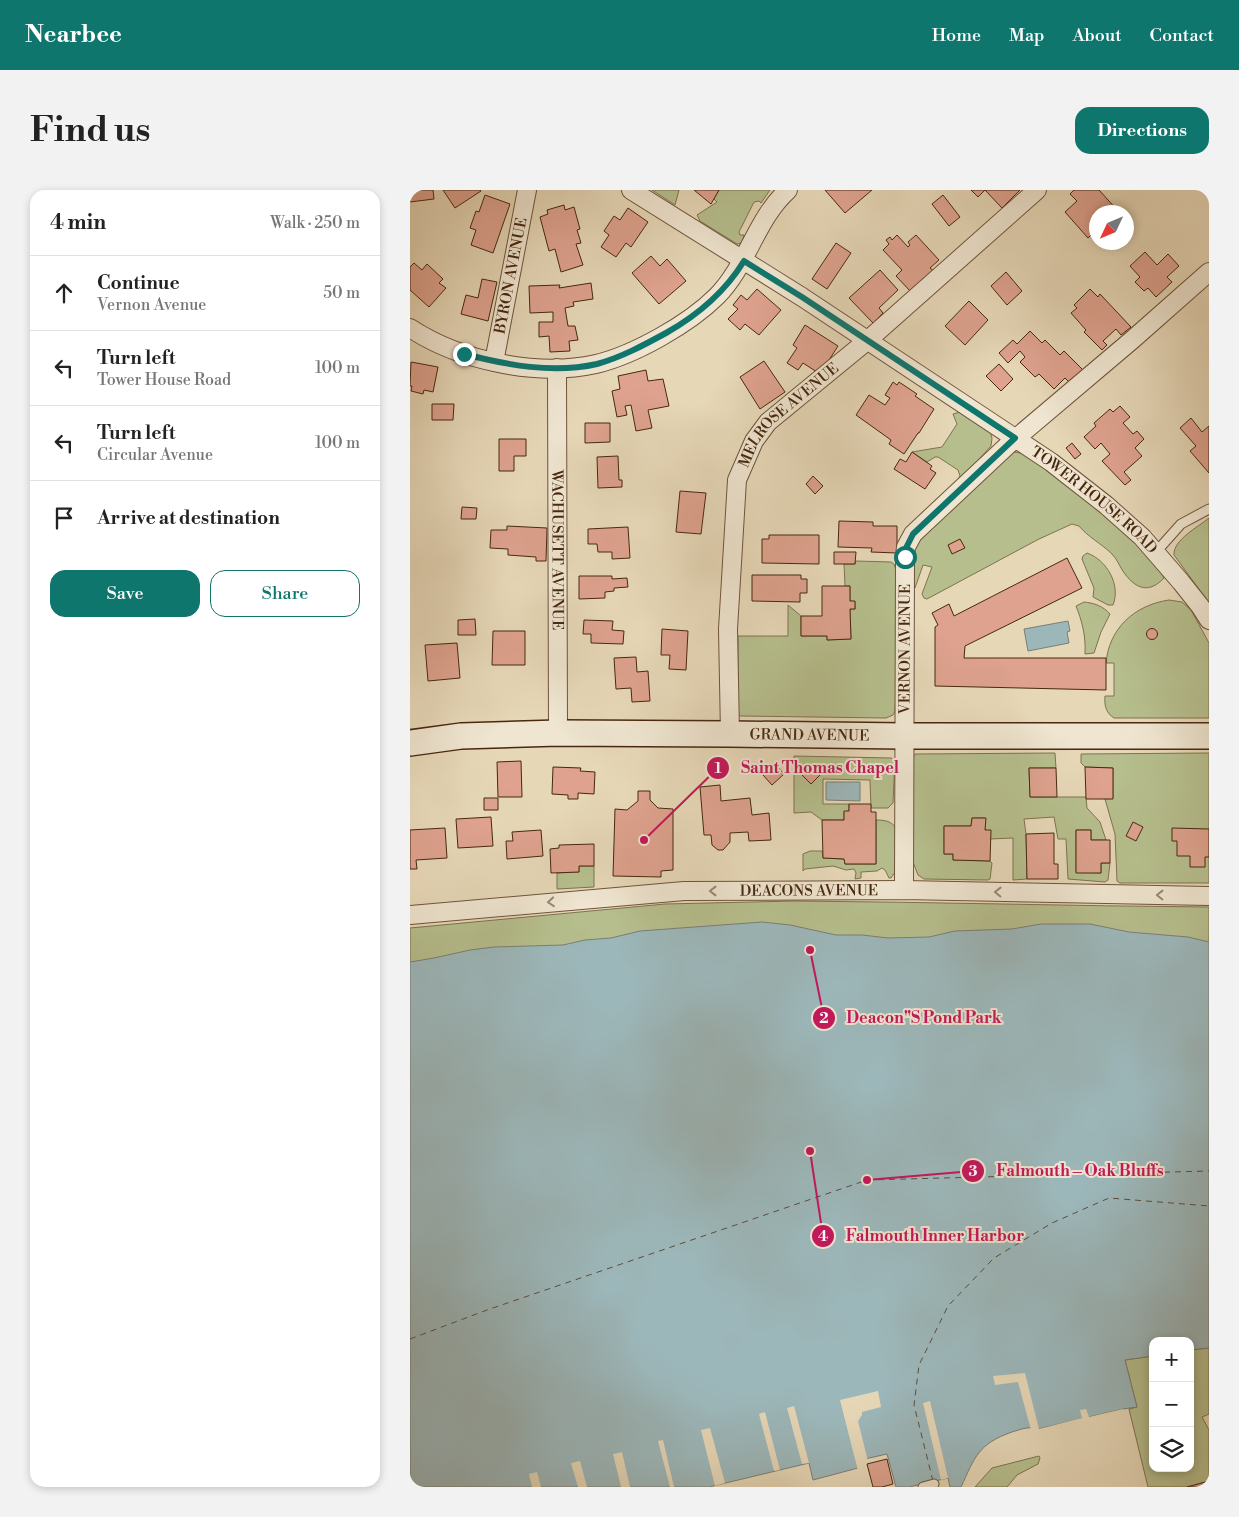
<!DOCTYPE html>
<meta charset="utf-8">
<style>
:root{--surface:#fff;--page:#f2f2f2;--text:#222;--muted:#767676;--line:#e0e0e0;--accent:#0f766e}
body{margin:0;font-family:"Libre Bodoni",serif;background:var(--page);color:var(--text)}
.controls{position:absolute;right:15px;bottom:15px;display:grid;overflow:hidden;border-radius:10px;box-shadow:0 2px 8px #0003}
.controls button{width:45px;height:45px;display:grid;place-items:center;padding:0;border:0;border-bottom:1px solid var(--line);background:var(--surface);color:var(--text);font:25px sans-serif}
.compass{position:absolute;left:679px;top:15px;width:45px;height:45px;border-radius:50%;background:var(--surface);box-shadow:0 2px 8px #0003;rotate:226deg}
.stop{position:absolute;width:15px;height:15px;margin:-11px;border:4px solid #0f766e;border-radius:50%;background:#fff}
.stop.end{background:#0f766e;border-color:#fff;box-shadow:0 1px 5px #0008}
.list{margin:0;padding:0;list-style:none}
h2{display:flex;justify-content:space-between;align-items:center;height:65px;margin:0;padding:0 20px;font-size:21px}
h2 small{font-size:16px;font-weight:400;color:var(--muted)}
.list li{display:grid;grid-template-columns:32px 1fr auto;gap:15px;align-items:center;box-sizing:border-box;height:75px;padding:0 20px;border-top:1px solid var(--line)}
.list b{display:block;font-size:19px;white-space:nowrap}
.list p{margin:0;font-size:16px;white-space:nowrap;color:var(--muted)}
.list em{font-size:16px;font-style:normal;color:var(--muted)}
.actions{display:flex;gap:10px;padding:15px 20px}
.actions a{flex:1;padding:11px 0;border:1px solid var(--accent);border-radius:15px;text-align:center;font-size:18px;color:var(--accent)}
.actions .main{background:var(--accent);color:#fff}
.icon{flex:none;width:28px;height:28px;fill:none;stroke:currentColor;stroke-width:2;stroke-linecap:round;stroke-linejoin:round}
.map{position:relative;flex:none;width:799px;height:1297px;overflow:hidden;border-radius:15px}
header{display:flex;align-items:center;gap:30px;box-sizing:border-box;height:70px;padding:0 25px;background:var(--accent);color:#fff}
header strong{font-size:24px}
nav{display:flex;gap:28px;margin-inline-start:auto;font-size:18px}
.intro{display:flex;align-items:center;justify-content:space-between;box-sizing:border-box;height:120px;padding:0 30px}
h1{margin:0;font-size:35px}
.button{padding:12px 22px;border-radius:15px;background:var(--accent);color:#fff;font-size:18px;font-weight:700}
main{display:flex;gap:30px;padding:0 30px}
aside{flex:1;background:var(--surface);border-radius:15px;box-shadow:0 2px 8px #0003}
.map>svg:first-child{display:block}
</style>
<header>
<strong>Nearbee</strong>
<nav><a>Home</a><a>Map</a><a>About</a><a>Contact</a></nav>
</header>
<div class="intro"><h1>Find us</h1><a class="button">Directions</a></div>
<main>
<aside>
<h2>4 min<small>Walk · 250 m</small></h2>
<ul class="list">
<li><svg class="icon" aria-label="ahead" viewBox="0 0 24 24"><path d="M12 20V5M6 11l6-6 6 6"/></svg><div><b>Continue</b><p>Vernon Avenue</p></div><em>50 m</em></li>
<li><svg class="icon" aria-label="left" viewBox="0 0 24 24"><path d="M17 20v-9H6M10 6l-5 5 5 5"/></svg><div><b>Turn left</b><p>Tower House Road</p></div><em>100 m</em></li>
<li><svg class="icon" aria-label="left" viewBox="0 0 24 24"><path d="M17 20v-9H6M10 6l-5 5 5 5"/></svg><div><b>Turn left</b><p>Circular Avenue</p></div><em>100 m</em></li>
<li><svg class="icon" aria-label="arrive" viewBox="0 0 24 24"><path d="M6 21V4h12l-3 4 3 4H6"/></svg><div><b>Arrive at destination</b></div></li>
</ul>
<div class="actions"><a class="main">Save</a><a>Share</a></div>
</aside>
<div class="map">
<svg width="799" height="1297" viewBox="0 0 799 1297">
<rect width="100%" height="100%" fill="#e6d7b7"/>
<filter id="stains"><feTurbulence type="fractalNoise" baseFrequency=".004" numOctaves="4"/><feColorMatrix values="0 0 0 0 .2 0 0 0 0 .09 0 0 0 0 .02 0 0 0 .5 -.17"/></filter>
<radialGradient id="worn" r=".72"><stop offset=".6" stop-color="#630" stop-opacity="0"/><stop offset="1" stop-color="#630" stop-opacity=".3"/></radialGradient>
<path fill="#b6be8d" stroke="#7e734e" d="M242,0H269L265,15Z
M309,0H360L351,13L349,11L344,12L329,42L330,45H334L332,53L327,54L290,31L287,25L307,12L304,9Z
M550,222L580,241L582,248L581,256L549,291L548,290L550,286L548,280L528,267H525L517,272L502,262L532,257L547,234L543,224Z
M604,262L616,264L668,302L728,355L750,380L754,388C740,403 727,400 715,384C710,378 708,370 702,364C692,354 678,347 669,336L662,334L629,349L517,409L514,408L512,404L522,377L513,375L505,398H504L503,363L508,349L594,265Z
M799,328V413L764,365C763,350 788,337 799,328Z
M677,363C697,370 711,395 703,415H698L683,407L684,398L672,369L673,366Z
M446,371L481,372L484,374L486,380L487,471L485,521L483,525L476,528L330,526L328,524V446H378V415L391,426V446H417V450L441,449L440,419H445V412L440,411V396H435L434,374H445Z
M759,410L772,412L781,420L799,453V528H704C696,523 694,515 695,506H704V473H696C699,438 725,415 759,410Z
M674,412C684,413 693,416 700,424L691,442L684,463L675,464C676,446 672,431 666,416Z
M645,563L646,578H619L620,607H676L677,618L690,632L696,650H681V640H666V682L691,683V673H700L698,690L695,692L658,689L656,649H648L644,627L614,629L616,644L617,689L603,690V648L580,649L575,640V628H562L561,636H534V664H543V670L580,671L582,673L580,689L578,690L514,689L508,685L503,672L502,571L505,564Z
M799,563V693H710L707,691L705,644L695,609L703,608V578L675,577L671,573V564Z
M384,566L481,568L485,570L483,613L478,618H461L460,590L413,589V614H439V621L434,622V630H412L401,622L384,623Z
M466,630C474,630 483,631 486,639L485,682L481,688H479L475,680L472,678L467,681L451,682V688L445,689L446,683L444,679L436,680L423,676L395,679L393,681V664L400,661H412L413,668L434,669L435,674H466Z
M169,676H184V697L147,699V683L169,682Z
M385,711C523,712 661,716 799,717V806L0,783V738L255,714Z
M799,1158V1224L792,1227L799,1240V1291L777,1297H738L719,1219L727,1217L715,1170L743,1166V1278H780V1160Z
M629,1266L630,1268L628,1274L607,1285L597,1297H565L582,1278Z"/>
<path fill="#9cb7ba" stroke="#7a7e76" d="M658,431L660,441L657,442L659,453L618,461L614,439Z
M416,592H450V611L416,610Z
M352,732L380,735L426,745H452L478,748L519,747L545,741L602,739L631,734H680L719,742L778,747L799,752V1158L780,1160V1151H743V1166L715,1170L727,1217L713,1219L628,1239C618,1236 612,1239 602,1242C568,1254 565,1267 551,1297H540L538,1288L499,1297H486L477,1264L446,1271L448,1278L403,1290L399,1273L299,1297H0V772L24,768L60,760L84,757L153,755L175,750L201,748L230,741Z"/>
<path fill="#e6d7b7" d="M615,1183L629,1239L672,1228L670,1220L676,1219L679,1227L713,1219L714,1221L629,1242L621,1240L608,1192L585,1195L583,1186Z
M468,1201L471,1217L452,1222V1225L448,1231L458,1271L449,1273L450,1279L448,1281L430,1210Z
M520,1211L538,1288L531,1290L513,1213Z
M384,1216L399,1273L392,1274L377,1218Z
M355,1222L370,1280L364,1281L349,1224Z
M300,1238L315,1293L305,1296L291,1240Z
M253,1250L264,1297H260L248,1251Z
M212,1262L220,1297H211L203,1264Z
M170,1271L177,1297H168L161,1273Z
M127,1282L131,1297H122L119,1284Z"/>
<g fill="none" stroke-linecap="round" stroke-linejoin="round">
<path stroke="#5c4c3a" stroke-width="1" stroke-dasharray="6 5" stroke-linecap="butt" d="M0,1149L77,1120L457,990L799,981
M523,1291L504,1215L509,1175L538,1116L584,1068L642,1033L699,1008L799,1016"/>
</g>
<path fill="#dea28e" stroke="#472810" d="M0,0H23L24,9L0,12Z
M33,0H70L71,1L45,18Z
M284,0H309L301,14Z
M415,0H462L435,23Z
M561,0H610L592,18L575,0L568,7Z
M664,0H689L708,21L706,22H686V40L678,48L655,22L667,11L660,4Z
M75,5L100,14L83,63L61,55L66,40L60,38L66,21L69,22Z
M533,5L550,27L539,36L522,14Z
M154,15L155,20L164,17L170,39L167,40L171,53L166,54L173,75L151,82L145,59L139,61L130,27L138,24L137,20Z
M218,18L238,32L221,57L216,53L206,67L191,57L199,45L194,41L204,26L210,30Z
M487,45L498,57L500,55L498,52L506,45L529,70L520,78L525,82L502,103L486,86L492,80L473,60L479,54L476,50L480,47L482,50Z
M426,53L441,63L417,99L402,89Z
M735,62L747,75L758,64L769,76L757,87L762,92L746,107L738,98L734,101L725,92L730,87L720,76Z
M241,66L250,76L257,69L276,91L249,114L222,83Z
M4,73L12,80L17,74L33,89L29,93L36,98L19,117L0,100V77Z
M470,80L488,100L469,118L473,123L463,133L439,108Z
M596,82L612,101L597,115L581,96Z
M72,89L87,92L78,131L51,124L56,105L68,108Z
M181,93L183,109L163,112L164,116L155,118L158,136H165L168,150L159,151L160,161L140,162L139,146L129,147V132H143V122L120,123L119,96L150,95L149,98Z
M347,99L371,120L349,145L335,134L330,140L318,129L328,119L323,115L331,105L337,110Z
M680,99L688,107L690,104L721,137L711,145L706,139L693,151L697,155L692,160L674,142L676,140L661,123L667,118L664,115Z
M559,111L578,130L555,155L535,136Z
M395,135L428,156L410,184L393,173L388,180L377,173L387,158L383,155Z
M620,141L632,153L635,150L650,165L654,161L673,180L660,193L655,188L644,199L629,184L625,187L610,172L615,167L610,161L598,173L589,163L603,150L607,154Z
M354,171L375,202L350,219L330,187Z
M1,172L28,177L23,202L14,200L13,204L1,201L2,196H0Z
M589,174L603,189L591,201L576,186Z
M236,180L238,191L253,189L259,216L238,220L242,238L226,241L221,215L215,216L217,225L207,227L202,201L210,199L208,186Z
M483,192L487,195L489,192L507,204L505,206L524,219L509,243H508L494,264L479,254L481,250L446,225L459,205L475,215L480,208L475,205Z
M22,214H44L43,230H22Z
M710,216L720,227L713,233L723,244L727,241L734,249L725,258L732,266L714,282L721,290L715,295L692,271L700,264L691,253L685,259L674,247L686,236L684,233L700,219L703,222Z
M781,228L792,242L799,236V283L780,261L786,256L770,238Z
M175,233H200V252L175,253Z
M89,249H116V266H104V281H89Z
M662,253L671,264L665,269L656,258Z
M502,262L522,276L520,279L526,283L515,299L484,279L490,269L496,272Z
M208,266L209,290H212V297L188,298L187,267Z
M403,286L413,296L405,304L396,294Z
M270,301L296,303L291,344L266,342Z
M52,317L67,318L66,329H51Z
M429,331L463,332V336H487V363L461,362L462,358L428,357Z
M97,336L137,338L136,371H126V367L98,365V359L80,358L81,340H97Z
M218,337L220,368L202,369V362H188L187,354H178V339Z
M359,345H409V374L352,373V349H359Z
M550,349L555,358L542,364L538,355Z
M424,362H446L445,374H424Z
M657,368L672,398L555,456L554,468H696V500L525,496V437L528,435L522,423L539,414L544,426Z
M342,385H391V389H397V403H390V412L342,411Z
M169,386H202V389L217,388L218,397L204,398V401L195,402V408L169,409Z
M412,396H440V411H445V419H440L441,449L417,450V446H391V426H412Z
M65,429L66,445H48V430Z
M174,430L203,431L202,440L214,441L213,454L181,453V444H173Z
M736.5 444a5.5 5.5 0 1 1 11 0a5.5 5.5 0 1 1-11 0Z
M252,439L278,441L276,480L259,479L260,465H251Z
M83,441H115V475H82Z
M47,453L50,488L18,491L15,455Z
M226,467L227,482L238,481L240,511L222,512L221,498L206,499L204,468Z
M111,571L112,607H88L87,572Z
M365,574L374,584L362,595L353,585Z
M401,574L411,584L401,594L391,584Z
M143,577L171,578L170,581L185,582L184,604L168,603V609H158V605L142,604Z
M675,577L703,578V609H676Z
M619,578H646L647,607H620Z
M310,595L311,611L340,608L342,625L359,623L361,650L339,651L338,642L320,643V652L313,660H308L302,655L301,645H294L290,597Z
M228,601H240V610L248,618L263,619V680L251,681V687L203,686L205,619L217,620L228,611Z
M74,608H88V620H74Z
M439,614H461V622H466V674H435L434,669L413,668L412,630H434V621H439Z
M81,627L83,656L48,658L46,629Z
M562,628H576L575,640H581L580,671L543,670V664H534V636H561Z
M723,632L733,637L726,651L716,646Z
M35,638L37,668L6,670L7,679H0V640Z
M762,638L799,639V667H795V677H780V666H767V651H762Z
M131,640L133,666L97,669L96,651H103L102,642Z
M666,640H681V650H700V673H691V683H666Z
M644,643V674H648V689H617L616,644Z
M184,654V676H169V682L141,683L140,659L149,658V655Z
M477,1269L483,1294L472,1297H463L457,1274Z
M799,1291V1297H777Z"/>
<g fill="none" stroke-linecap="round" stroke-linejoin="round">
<defs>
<path id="lane" d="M746,362L771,334L799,319
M513,1297L524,1294"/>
<g id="street">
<path id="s1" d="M221,0L392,107L641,272L696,315L732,347L771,392L790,416L799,430"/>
<path d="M0,138C50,171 127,187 186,174C224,165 279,134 307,106C338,74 346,29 378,0"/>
<path id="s2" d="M84,172L117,0"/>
<path id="s3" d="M147,178L148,543"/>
<path id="s4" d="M320,544L318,439L327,290L344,251L358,232L458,150L627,0"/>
<path id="s5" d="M494,700L495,367L496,357L503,344L598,255L722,150L799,82"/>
<path id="s6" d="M0,725L274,701L494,700L799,706"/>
</g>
<g id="secondary">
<path id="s7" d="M0,553L51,546L148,543L320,544L495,546H799"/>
</g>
</defs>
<use href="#lane" stroke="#6f543a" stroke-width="11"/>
<use href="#street" stroke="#6f543a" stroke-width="20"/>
<use href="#secondary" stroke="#472810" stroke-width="28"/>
<use href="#lane" stroke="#efe5d0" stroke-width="9"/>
<use href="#street" stroke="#efe5d0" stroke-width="18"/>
<use href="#secondary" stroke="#efe5d0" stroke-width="25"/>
</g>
<defs><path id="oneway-chevron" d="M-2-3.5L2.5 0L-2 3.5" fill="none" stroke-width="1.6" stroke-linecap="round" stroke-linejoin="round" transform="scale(1.25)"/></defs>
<g stroke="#9b8670">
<use href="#oneway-chevron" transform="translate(303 701) rotate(180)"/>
<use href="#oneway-chevron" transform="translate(588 702) rotate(-179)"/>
<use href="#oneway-chevron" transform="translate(750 705) rotate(-179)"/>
<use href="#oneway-chevron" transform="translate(141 712) rotate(175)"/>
</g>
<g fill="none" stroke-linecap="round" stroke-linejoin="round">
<path stroke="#0f766e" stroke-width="6" d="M54,164C97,175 143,184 187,174C212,167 234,155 256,143C288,125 315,102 334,71L392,107L605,248L503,344L496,358L495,367"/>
</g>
<g text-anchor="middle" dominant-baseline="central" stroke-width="4" stroke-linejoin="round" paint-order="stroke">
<g font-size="15" fill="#472810" stroke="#efe5d0">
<text stroke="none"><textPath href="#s2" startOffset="88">BYRON AVENUE</textPath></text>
<text stroke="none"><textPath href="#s4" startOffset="339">MELROSE AVENUE</textPath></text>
<text stroke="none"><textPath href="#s1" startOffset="558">TOWER HOUSE ROAD</textPath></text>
<text stroke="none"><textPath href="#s3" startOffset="182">WACHUSETT AVENUE</textPath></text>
<text stroke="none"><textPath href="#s5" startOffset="241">VERNON AVENUE</textPath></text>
<text stroke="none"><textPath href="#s7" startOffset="400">GRAND AVENUE</textPath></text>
<text stroke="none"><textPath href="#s6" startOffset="400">DEACONS AVENUE</textPath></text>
</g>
</g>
<path fill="none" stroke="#c2185b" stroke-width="2" d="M234 650L308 578M400 760L414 828M457 990L563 981M400 961L413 1046"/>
<g fill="#c2185b" stroke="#efe5d0" stroke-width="2">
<circle cx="234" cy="650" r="5"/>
<circle cx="400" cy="760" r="5"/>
<circle cx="457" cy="990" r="5"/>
<circle cx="400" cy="961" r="5"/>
<circle cx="308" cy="578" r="12"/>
<circle cx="414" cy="828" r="12"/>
<circle cx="563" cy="981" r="12"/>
<circle cx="413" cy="1046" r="12"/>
</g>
<g font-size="15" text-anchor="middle" font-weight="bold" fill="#fff">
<text x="308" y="583">1</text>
<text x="414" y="833">2</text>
<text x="563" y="986">3</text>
<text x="413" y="1051">4</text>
</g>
<g font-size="16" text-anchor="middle" font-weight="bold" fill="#c2185b" stroke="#efe5d0" stroke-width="4" stroke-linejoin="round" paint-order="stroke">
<text x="410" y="583">Saint Thomas Chapel</text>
<text x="514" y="833">Deacon"S Pond Park</text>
<text x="670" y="986">Falmouth – Oak Bluffs</text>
<text x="525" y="1051">Falmouth Inner Harbor</text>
</g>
<rect width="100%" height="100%" filter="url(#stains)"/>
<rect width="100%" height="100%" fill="url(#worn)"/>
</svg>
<div class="controls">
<button>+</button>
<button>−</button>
<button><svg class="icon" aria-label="layers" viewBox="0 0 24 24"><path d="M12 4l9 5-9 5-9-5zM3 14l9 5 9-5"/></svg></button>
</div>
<svg class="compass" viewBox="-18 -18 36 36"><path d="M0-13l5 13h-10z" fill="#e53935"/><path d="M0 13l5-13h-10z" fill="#767676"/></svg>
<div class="stop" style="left:495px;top:367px"></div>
<div class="stop end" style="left:54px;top:164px"></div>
</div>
</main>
